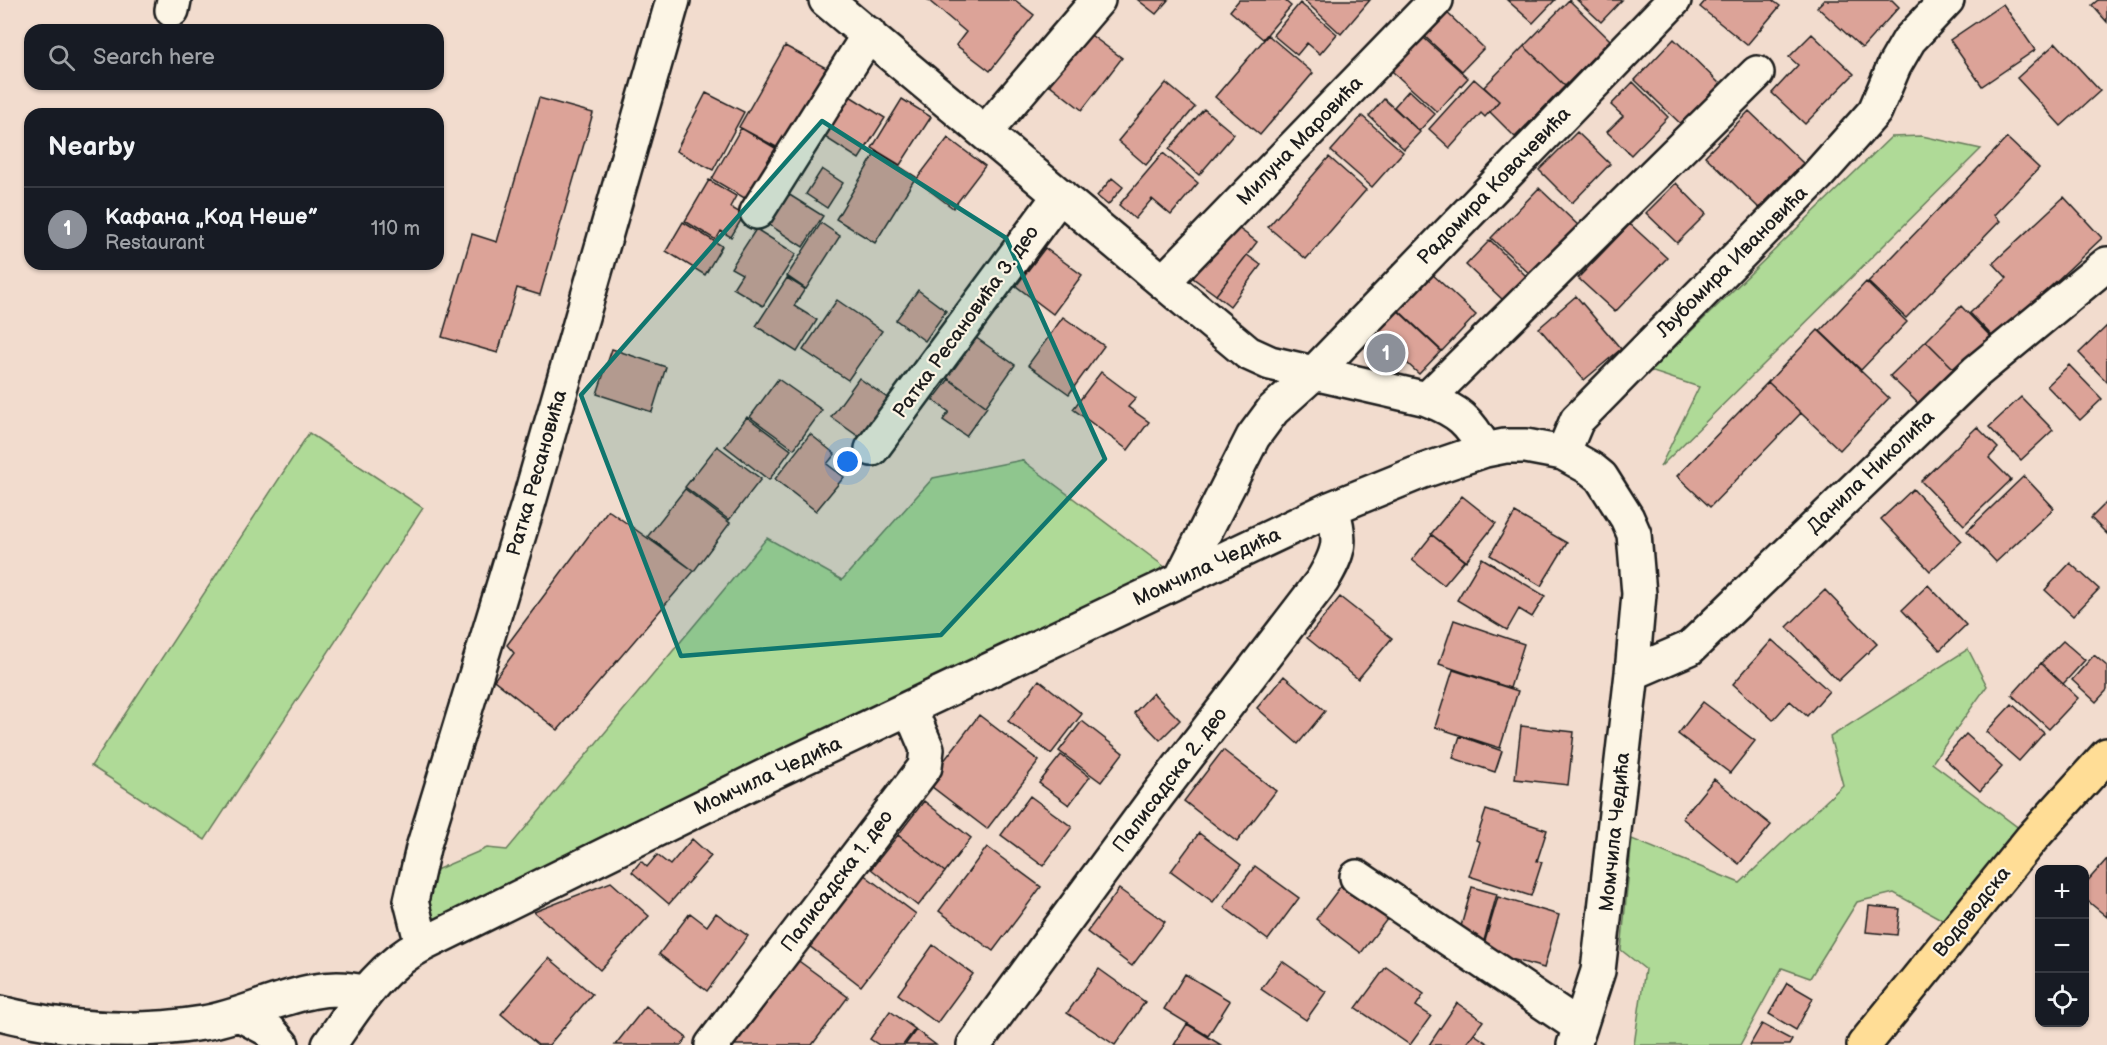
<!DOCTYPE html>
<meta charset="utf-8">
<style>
:root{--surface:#171b24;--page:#242831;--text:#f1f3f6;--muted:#9ea1a6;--line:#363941;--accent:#8c9099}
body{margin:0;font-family:"Balsamiq Sans",sans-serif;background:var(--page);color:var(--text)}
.controls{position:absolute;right:18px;bottom:18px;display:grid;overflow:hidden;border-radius:12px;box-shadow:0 2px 4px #0004}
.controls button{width:54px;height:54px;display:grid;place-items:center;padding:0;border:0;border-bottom:2px solid var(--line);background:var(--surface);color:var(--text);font:30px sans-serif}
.you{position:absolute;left:848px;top:462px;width:21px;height:21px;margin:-15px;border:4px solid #fff;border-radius:50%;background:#1a73e8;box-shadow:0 0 0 9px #1a73e833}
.badge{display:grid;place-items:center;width:39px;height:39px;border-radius:50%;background:var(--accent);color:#fff;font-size:20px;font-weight:700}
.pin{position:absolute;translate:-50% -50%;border:3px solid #fff;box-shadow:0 2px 6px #0006}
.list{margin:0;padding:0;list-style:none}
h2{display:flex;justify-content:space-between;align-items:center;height:78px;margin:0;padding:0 24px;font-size:26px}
h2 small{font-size:20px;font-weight:400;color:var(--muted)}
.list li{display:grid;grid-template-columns:39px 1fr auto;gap:18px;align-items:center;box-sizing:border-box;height:84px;padding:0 24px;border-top:2px solid var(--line)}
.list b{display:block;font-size:22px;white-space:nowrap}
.list p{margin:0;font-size:20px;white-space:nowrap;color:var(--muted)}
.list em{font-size:20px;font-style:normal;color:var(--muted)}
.icon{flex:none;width:33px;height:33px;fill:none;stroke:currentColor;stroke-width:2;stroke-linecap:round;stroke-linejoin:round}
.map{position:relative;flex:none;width:2107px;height:1045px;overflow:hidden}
.search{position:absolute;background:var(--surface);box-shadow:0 2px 4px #0004;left:24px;top:24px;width:420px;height:66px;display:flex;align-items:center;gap:15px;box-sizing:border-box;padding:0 21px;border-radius:18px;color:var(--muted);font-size:22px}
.panel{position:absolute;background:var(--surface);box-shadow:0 2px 4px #0004;left:24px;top:108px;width:420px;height:162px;border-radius:18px}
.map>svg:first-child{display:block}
</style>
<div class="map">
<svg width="2107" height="1045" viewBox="0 0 2107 1045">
<rect width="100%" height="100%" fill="#f2dcce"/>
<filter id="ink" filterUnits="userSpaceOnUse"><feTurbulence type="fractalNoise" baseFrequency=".0167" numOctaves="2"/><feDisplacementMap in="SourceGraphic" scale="12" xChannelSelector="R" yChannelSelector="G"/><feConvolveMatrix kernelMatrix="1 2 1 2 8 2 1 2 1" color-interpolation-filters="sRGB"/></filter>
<g filter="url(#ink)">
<path fill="#afda97" stroke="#667b5a" stroke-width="1.5" d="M1922,136L1981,149L1660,467L1699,387L1650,371L1891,137Z
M309,433L423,508L205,840L91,766Z
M1022,460L1181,579L422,945L415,879L487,848L507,850L767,538L842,580L933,478Z
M1968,649L1987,686L1932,763L2032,838L1959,929L1894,893L1857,902L1810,978L1782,968L1740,1045H1634L1645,969L1621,950L1632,839L1740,883L1843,785L1830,737Z"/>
<path fill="#dca398" stroke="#1c1c1c" stroke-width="1.5" d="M928,0H1015L1034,15L990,71L956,45L966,32Z
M1138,0H1168L1156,14Z
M1239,0H1284L1291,6L1263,39L1230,11Z
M1304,0H1370L1341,34Z
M1507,0H1555L1533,23Z
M1569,0L1610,40L1565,86L1524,46Z
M1577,0H1622L1601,22Z
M1706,0H1772L1780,6L1747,45L1700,7Z
M1824,0H1892L1899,7L1862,48L1817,7Z
M2098,0H2107V22L2092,5Z
M1300,3L1337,34L1320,54L1307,43L1297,55L1273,35Z
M2003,4L2035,50L1982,86L1950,40Z
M1442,8L1484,48L1462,71L1419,31Z
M1414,29L1468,78L1437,112L1383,63Z
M1088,33L1122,58L1082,110L1049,84Z
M1812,34L1854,74L1805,124L1772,93L1798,65L1789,57Z
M1268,35L1313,73L1260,135L1215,97Z
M1674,39L1723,87L1684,127L1635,80Z
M2056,43L2100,91L2061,126L2017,78Z
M785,46L830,70L784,151L739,127Z
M1524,46L1565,86L1515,137L1490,112L1499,101L1484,87Z
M1474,79L1499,101L1485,117L1481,113L1450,148L1429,129Z
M1633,82L1668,117L1631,155L1607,132L1623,116L1611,105Z
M1166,83L1195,107L1146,165L1118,141Z
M1409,90L1435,114L1419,131L1394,107Z
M706,93L744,112L713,170L676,151Z
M845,93L885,118L859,159L820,134Z
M539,98L593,113L540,295L517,288L498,353L442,337L472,234L497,242Z
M902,99L931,117L900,165L872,148Z
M1384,99L1420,132L1404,149L1369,116Z
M1204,109L1234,134L1199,175L1169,149Z
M1749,111L1803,163L1759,208L1705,156Z
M1362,116L1403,152L1372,187L1331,151Z
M741,128L782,152L753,203L712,179Z
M1577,132L1610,164L1572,203L1539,170Z
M948,138L985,166L953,208L916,180Z
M2007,138L2039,168L1994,215L2000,221L1906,318L1868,282Z
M876,152L916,177L875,243L836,219Z
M1163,153L1198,183L1171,215L1152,199L1135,219L1119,205Z
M1329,157L1366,190L1306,259L1268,227Z
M822,169L843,183L827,208L806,194Z
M1112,178L1123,187L1108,205L1097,196Z
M709,180L736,196L730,207L744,215L731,237L721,231L716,240L685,221Z
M1676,183L1706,214L1677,243L1646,213Z
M1539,188L1580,227L1532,276L1491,238Z
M788,194L823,216L803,247L768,224Z
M2064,197L2102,238L1995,339L1970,313L2007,278L1993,263Z
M683,222L722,246L705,275L666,251Z
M821,223L840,236L806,289L787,276Z
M1630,224L1667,258L1615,312L1578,278Z
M1234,225L1257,242L1216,295L1193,278Z
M756,229L796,254L763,306L733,288L742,274L731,268Z
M1490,240L1526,276L1503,300L1466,265Z
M1045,248L1082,275L1053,314L1016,286Z
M1247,255L1261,265L1230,306L1216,295Z
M1431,273L1476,315L1442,351L1397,309Z
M787,278L805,289L794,306L817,320L797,352L756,326Z
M1866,282L1907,322L1861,370L1820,331Z
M918,290L946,311L925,341L896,320Z
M1576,296L1621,349L1584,380L1539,328Z
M837,300L882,331L848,380L803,350Z
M1961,306L1993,339L1958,373L1926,341Z
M1396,309L1441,351L1419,374L1397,354L1388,364L1365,343Z
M1063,317L1104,346L1069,394L1028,365Z
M2107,326V382L2079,353Z
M1818,330L1889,398L1840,450L1768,382Z
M975,337L1015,365L986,406L946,377Z
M1926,341L1958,373L1923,408L1890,376Z
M612,349L666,367L652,412L597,394Z
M2069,365L2102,399L2080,420L2047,386Z
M1101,372L1136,398L1128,407L1149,422L1128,450L1073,409Z
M859,378L893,402L865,441L831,417Z
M778,379L822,410L794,449L750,417Z
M949,379L987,407L966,436L943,420L949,412L933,400Z
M1768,382L1801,413L1710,507L1677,476Z
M2021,397L2053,430L2021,460L1989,427Z
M747,417L791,450L769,480L725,446Z
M1977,427L1998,448L1989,458L2011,480L1964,525L1921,481Z
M810,434L835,454L827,464L844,477L816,511L775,479Z
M717,446L761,479L729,520L685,487Z
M2024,476L2054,508L1996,562L1967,531Z
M685,489L730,523L694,571L648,536Z
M1913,489L1962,541L1930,571L1881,519Z
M1462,496L1496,523L1466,561L1431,534Z
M2107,502V534L2091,518Z
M608,510L694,571L558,730L494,680L514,653L507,645Z
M1515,513L1567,543L1541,586L1490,555Z
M1432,535L1464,561L1444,585L1412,560Z
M1482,558L1545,596L1532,617L1519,609L1507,630L1457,600Z
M2070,563L2099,589L2073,616L2045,590Z
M1928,585L1966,625L1940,650L1902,610Z
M1825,590L1877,644L1838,681L1787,627Z
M1340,597L1392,638L1358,679L1307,638Z
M1454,620L1524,644L1510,688L1439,664Z
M1772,640L1829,691L1807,716L1790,701L1773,720L1733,684Z
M2063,641L2085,660L2063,684L2041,663Z
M2094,655L2107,666V690L2096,702L2072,680Z
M2041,663L2078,698L2049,729L2012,695Z
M1453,670L1518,691L1500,748L1435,727Z
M1284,676L1325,711L1298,744L1257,708Z
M1039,680L1082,714L1051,754L1008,721Z
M1153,693L1180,720L1160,740L1134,713Z
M1703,702L1755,741L1730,773L1678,734Z
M2012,704L2044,733L2019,761L1986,732Z
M979,715L1039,761L987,829L927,783Z
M1082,721L1123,753L1101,782L1059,751Z
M1521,726L1574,732L1568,785L1515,779Z
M1966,734L2002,767L1980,791L1944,758Z
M1460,736L1502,751L1495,772L1453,758Z
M1223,750L1276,791L1237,842L1184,801Z
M1061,755L1090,777L1069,805L1039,783Z
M1714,779L1771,825L1739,864L1682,818Z
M1030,796L1072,827L1043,866L1001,835Z
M924,801L971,838L945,872L898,835Z
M1486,810L1547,830L1537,861L1542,862L1531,896L1469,876L1480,842L1476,840Z
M1199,833L1241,865L1213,902L1171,871Z
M898,835L945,872L918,906L871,869Z
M692,839L711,856L669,904L632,872L641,861L647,867L657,855L670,865Z
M987,847L1041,887L993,951L939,911Z
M2107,859V917L2084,898V885Z
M1255,866L1299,898L1268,940L1224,907Z
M863,874L916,914L861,986L808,945Z
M611,882L649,916L600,970L534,912Z
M1343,883L1388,918L1361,953L1316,919Z
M1472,887L1497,894L1483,944L1458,937Z
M1119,889L1165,922L1132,966L1087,932Z
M1498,897L1559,915L1544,968L1482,951Z
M1869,906L1900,909L1897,935L1866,932Z
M690,913L707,926L716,913L748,936L707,991L659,954Z
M933,945L973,974L937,1023L898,994Z
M549,958L592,994L549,1045H538L501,1014Z
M796,959L848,997L812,1045H732Z
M1282,961L1326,992L1306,1020L1261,989Z
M1386,967L1424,994L1416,1006L1431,1016L1410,1045L1356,1008Z
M1099,969L1145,1002L1115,1045L1067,1013Z
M1185,974L1230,1001L1208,1036L1164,1009Z
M1787,983L1813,998L1796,1030L1769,1014Z
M1457,1003L1483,1021L1465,1045H1429Z
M646,1006L687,1038L681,1045H615Z
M890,1011L915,1029L903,1045H879L870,1039Z
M1187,1024L1221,1045H1174Z
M1762,1024L1792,1040L1789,1045H1750Z
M916,1030L936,1045H905Z
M1474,1034L1490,1045H1465Z"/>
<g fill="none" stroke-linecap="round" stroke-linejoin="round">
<defs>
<path id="minor" d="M826,0L1248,353L1270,363L1427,399C1458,411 1470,421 1485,450
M172,10L174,0
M986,131L1098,0
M757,212L869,34
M1164,281L1436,0
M1427,399L1757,73
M872,449L1060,195
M1563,453L1577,420L1586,411L1817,176L1875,111L1894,66L1909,40L1947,0
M1181,579L1253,437L1273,410L1314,373L1674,0
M1632,673L1690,648L1976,372L2107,264
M1357,877L1580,1027
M422,945L411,901L423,848L528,505L673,0
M0,1013C67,1030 135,1034 203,1023C258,1014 310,977 366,993
M239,1014L269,1030L282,1045
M329,1045C357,1005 378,968 422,945L763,777L1332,508L1423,471L1485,450L1505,446H1526L1563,453L1590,468L1601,477L1627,518L1634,534L1639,594L1632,673L1598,971L1574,1045
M712,1045L925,767L927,749L910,709
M974,1045L1157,796L1322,581C1340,551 1342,541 1332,508"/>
<path id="major" d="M1864,1045L2032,838L2107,755"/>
</defs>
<use href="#minor" stroke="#1c1c1c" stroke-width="38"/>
<use href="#major" stroke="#1c1c1c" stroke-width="38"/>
<use href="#minor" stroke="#fcf5e5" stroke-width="33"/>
<use href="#major" stroke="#ffdd96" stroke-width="33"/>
</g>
</g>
<path fill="#0f766e" fill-opacity="0.2" stroke="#0f766e" stroke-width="4.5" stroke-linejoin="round" d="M822,121L1006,238L1105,459L941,635L681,656L581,395Z"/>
<g text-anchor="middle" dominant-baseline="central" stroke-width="4.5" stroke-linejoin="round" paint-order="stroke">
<g font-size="20" fill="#1c1c1c" stroke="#fcf5e5">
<text transform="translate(1300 141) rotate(-46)">Милуна Маровића</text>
<text transform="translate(1494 186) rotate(-46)">Радомира Ковачевића</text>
<text transform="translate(1732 262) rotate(-45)">Љубомира Ивановића</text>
<text transform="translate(966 322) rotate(-54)">Ратка Ресановића 3. део</text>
<text transform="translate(1871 472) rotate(-44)">Данила Николића</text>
<text transform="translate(537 473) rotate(-74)">Ратка Ресановића</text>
<text transform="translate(1207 567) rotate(-25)">Момчила Чедића</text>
<text transform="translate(768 776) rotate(-25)">Момчила Чедића</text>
<text transform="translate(1170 780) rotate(-53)">Палисадска 2. део</text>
<text transform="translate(1615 832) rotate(-84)">Момчила Чедића</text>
<text transform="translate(837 881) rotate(-53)">Палисадска 1. део</text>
<text transform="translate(1972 912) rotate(-51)">Водоводска</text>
</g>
</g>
</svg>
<div class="controls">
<button>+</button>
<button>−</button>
<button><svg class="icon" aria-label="locate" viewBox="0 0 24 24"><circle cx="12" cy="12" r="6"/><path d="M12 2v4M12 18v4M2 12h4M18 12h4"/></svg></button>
</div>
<div class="you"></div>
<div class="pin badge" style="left:1386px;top:353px">1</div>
<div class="search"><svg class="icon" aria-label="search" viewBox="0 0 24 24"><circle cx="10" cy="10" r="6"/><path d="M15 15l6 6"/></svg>Search here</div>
<section class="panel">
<h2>Nearby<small></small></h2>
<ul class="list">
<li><span class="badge">1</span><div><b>Кафана „Код Неше”</b><p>Restaurant</p></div><em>110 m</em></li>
</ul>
</section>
</div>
